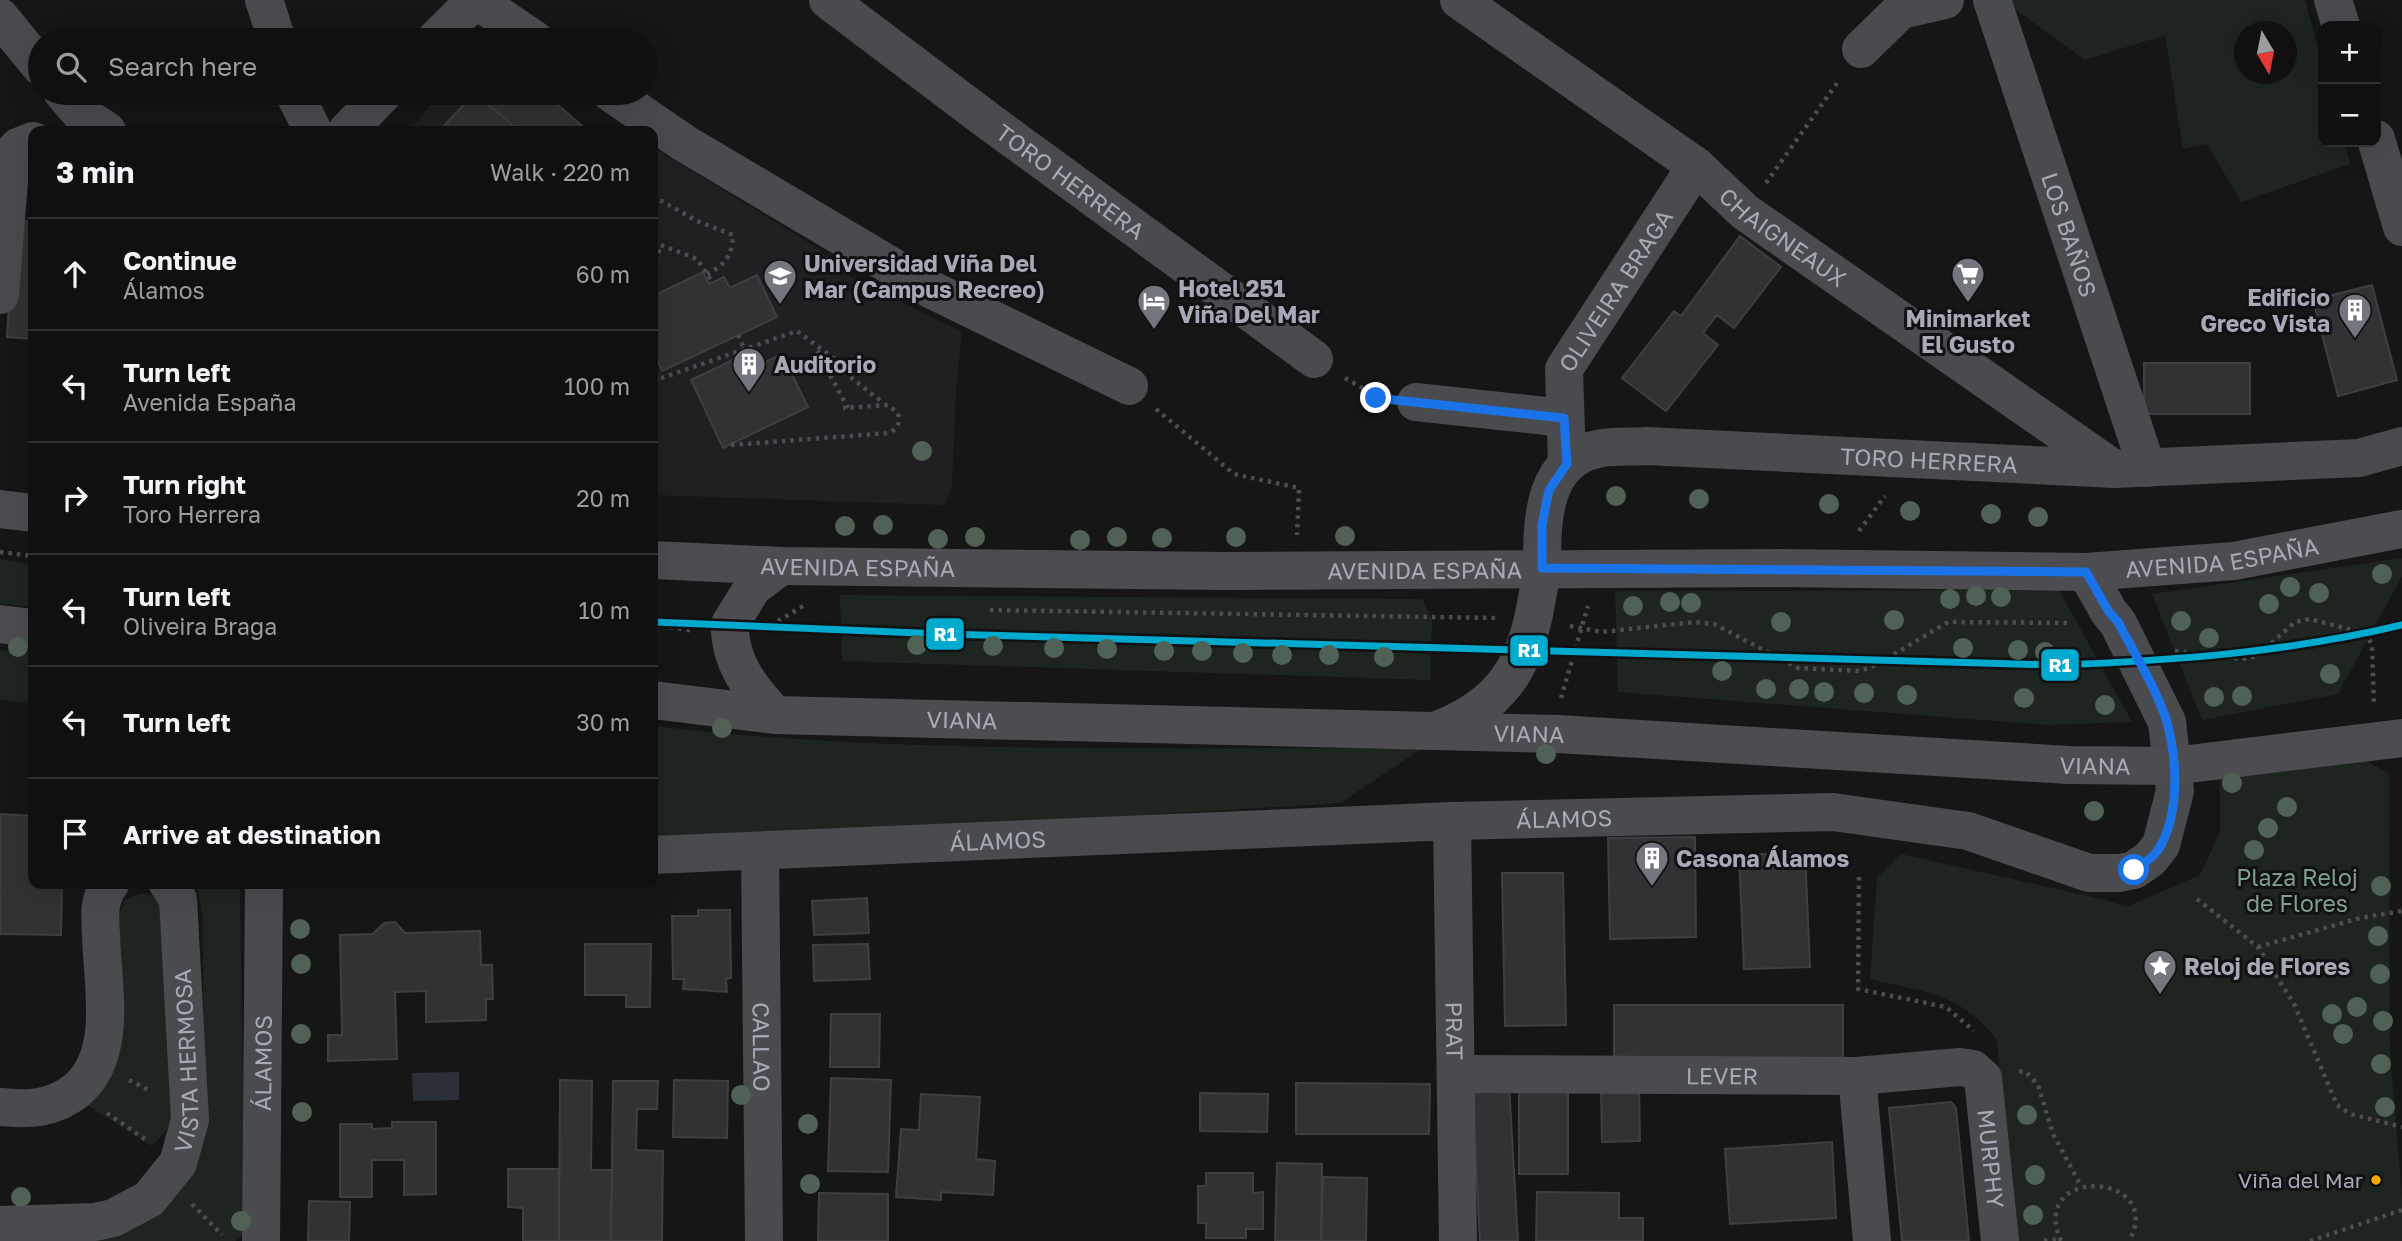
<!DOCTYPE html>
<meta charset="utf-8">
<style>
:root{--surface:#101010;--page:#191919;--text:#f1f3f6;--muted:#9c9d9f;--line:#303030}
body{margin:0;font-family:"Golos Text",sans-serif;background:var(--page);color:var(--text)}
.controls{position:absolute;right:21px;top:21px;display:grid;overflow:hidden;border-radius:14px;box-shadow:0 7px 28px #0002}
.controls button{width:63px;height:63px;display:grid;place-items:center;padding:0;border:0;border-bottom:2px solid var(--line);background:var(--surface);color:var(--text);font:35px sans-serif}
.compass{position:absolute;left:2234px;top:21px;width:63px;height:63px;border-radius:50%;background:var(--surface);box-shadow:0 7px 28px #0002;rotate:170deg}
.stop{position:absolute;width:21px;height:21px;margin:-16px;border:5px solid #1a73e8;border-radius:50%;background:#fff}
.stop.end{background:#1a73e8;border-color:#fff;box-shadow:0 2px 7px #0008}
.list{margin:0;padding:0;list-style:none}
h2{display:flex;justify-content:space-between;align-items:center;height:91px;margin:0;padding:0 28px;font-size:30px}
h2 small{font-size:23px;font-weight:400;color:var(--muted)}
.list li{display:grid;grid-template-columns:46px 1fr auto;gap:21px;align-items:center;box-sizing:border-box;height:112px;padding:0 28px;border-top:2px solid var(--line)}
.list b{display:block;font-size:26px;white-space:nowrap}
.list p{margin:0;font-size:23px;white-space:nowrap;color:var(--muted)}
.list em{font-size:23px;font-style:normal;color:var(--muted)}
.icon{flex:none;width:38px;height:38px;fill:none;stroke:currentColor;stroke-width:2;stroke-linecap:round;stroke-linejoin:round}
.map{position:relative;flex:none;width:2402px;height:1241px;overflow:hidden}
.search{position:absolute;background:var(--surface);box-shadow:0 7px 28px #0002;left:28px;top:28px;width:630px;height:77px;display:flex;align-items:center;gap:18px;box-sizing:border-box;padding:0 24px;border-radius:38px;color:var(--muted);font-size:26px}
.panel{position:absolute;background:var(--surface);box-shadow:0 7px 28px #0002;left:28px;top:126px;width:630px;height:763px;border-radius:14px}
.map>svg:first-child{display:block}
</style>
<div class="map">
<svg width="2402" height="1241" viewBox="0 0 2402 1241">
<rect width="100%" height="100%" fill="#161616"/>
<path fill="#202022" d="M427,93H544L588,131H409L436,99Z
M653,147L816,247L854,279L962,332L956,390L952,485L945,505L653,495Z"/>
<path fill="#1e2520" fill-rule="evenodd" d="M2012,0H2305L2323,66V142H2344L2350,164L2241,202L2207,144L2183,149L2165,35L2085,60L2012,7ZM2244,32H2286V74H2244Z
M2402,558V576L2338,694L2202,720L2152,594Z
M0,559L33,565V607L0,604Z
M653,587H657L659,632L653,652Z
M2059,590L2132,722L2047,725L1618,692L1615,591Z
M840,595L1422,599L1432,619L1430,680L842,661Z
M0,650L33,654V704L0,700Z
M653,726C908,756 1165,746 1421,749L1340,803L946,827L653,837Z
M2363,759L2389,774L2390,1054L2402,1196V1241H2012L1997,1040C1961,993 1924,992 1870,979L1877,878L1901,854L2106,900L2126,907L2200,875L2220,832V774Z
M197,884H240L245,1234L235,1241H85L204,1142L203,920Z
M142,893L157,897L163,918L174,1122L152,1146L84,1103L117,921L124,900Z"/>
<path fill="#2a2f38" d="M459,1072V1100L413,1101L412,1073Z"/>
<path fill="#323234" stroke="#3f3f42" stroke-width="2" d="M475,93H544L588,131H519Z
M475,93L519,131H439Z
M14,221L33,222V339L7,337Z
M1740,236L1781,267L1734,328L1717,315L1703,333L1718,345L1666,411L1622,378L1674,311L1681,316Z
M703,272L709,284L724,277L730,288L757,275L777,317L662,371L653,351V296Z
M2372,285L2397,380L2338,396L2313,300Z
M782,354L808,407L723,448L691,380L735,359L742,373Z
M2144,363H2250V414H2144Z
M0,814L33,816V884H62L61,935L0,934Z
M1695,837L1696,937L1610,939L1608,838Z
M1805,852L1810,967L1744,969L1739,855Z
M1502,873H1563L1566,1025L1505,1026Z
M867,898L869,933L814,935L812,901Z
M698,910H730L731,978L726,979L727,992L683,989L684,979H673L672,916H698Z
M395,922L405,933L480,931L481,965H492L493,999H486V1020L426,1022V991L395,992L397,1059L328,1061V1035H342L340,935L373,934L384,923Z
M585,944H651L650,1007H626V995H585Z
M868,944L870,979L814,981L813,945Z
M1614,1005H1843V1059L1614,1058Z
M831,1014H880L879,1067H830Z
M831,1078L891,1080L888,1172L828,1171Z
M560,1080L592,1081L591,1170H612L611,1241H559Z
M674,1080L728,1081L727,1138L673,1137Z
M613,1081H658L657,1109H637L636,1150L663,1151L662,1241H611Z
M1296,1083L1430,1084L1429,1134H1296Z
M1509,1085L1518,1241H1480L1472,1088Z
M1639,1087L1640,1141L1602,1142L1601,1089Z
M1568,1091V1174H1519V1092Z
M1200,1093L1268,1094L1267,1132L1200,1131Z
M921,1094L980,1097L976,1159L995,1161L993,1195L941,1192V1200L896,1197L901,1129L919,1130Z
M1951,1102L1956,1108L1969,1241H1902L1889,1108Z
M392,1122H436V1194L404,1195V1160H372V1197H340V1124H372V1129L392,1128Z
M1832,1142L1836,1218L1730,1224L1725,1149Z
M1277,1163L1322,1164L1321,1241H1275Z
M508,1169H559V1241H523V1208L508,1207Z
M1206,1173H1253V1193L1263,1192V1229H1246V1238H1206V1223H1198V1186H1206Z
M1323,1177L1367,1178L1366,1241H1321Z
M1537,1192L1619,1193V1218H1643V1241H1536Z
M819,1193L888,1194V1241H818Z
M309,1201L350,1202L349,1241H308Z"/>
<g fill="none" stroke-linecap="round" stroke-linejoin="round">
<path stroke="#4c4c51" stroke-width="4.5" stroke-dasharray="3.5 5" stroke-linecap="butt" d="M1766,183L1840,79
M653,196L697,221L733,235C732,256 725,265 707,274
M653,242L697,259L713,283
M653,269L661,245
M738,335L744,348
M817,351L881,401
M818,353L848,408
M653,370L657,380
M1345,378L1379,398
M653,381L797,331L852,372
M1156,409L1234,474L1299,488L1297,535
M731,445L889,433C898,428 900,423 898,413L888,405L843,408
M1859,531L1885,496
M0,552L33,556
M990,610L1495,618
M778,621L803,606
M653,624L694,631
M1570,626L1602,632L1695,622L1714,624L1798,668L1860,671L1876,665L1948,622L2072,623
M2175,651L2242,659L2257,656L2295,622L2310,619L2352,630L2366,636L2372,644L2374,705
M1561,698L1588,606
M1859,877L1858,989L1946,1007L1974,1031
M2197,899L2258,947L2294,1004L2337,1105L2350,1114L2402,1127
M2258,947L2360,918L2402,911
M2019,1071L2026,1072L2038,1085L2053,1134L2081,1186
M129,1080L148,1090
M107,1113L146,1140
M192,1204L222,1235
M2044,1241L2060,1239
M2061,1241C2027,1164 2167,1172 2129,1241
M2310,1241L2402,1210"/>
<g stroke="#4a4b4f" stroke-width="38">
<path d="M264,0L277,40"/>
<path d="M476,0L535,40"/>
<path id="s1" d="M828,0L987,120L1314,359"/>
<path id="s2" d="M1459,0L1696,166L1745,212L2114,469"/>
<path id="s3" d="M1992,0L2147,468"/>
<path d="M2333,0L2341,26"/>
<path d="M0,17L40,66"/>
<path d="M435,40L475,0"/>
<path d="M1861,49L1901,10L1945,0"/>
<path d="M63,93L81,114L107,131"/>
<path d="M294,93L313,131"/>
<path d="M611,93L684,143L930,289L1129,386"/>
<path d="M347,131L384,93"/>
<path d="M2376,139L2402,227"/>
<path d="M0,295L11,155L18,147L33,141"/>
<path d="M1416,402L1564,418"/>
<path id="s4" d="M1567,464L1564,369L1696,166"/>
<path id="s5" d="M1542,568C1542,520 1542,458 1602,448C1617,446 1632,447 1646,446L2114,469L2359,458L2402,446"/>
<path id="s6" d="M1452,821L1458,1241"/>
<path id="s7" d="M760,853L764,1241"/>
<path id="s8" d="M653,855L1452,821L1833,812L1968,831L2089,873H2120L2134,870L2150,859L2161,845L2175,791L2167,722L2118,623L2109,612L2086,572"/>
<path id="s9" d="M1456,1074L1857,1076L1960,1067L1973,1069L1983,1078L2000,1241"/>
<path d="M1857,1076L1872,1241"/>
<path d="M0,1107C29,1110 53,1109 77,1090C119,1054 102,984 101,935C100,916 98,900 110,884"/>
<path id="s10" d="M0,1225L95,1222L113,1218L149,1199L178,1163L190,1120L178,899L168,884"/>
<path id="s11" d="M261,1241L264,884"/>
</g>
<g stroke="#4d4c51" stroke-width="38">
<path d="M0,509L33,513"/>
<path id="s12" d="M653,560L781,566L1227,571L1777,568L2086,572L2234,561L2402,529"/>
<path d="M0,624L33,628"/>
<path id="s13" d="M653,700L775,715L1558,734L2069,765L2173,766L2402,738"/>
<path d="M775,715C750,688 729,662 730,624L753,587L781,566"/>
<path d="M1438,730C1520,697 1530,647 1542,568"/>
</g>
<defs>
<path id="rail-1" d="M653,622L943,634L2055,665C2172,661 2288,652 2402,625"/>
</defs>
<use href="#rail-1" stroke="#111012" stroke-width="12"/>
<use href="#rail-1" stroke="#00a9ce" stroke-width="7"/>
</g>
<g fill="#506255">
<circle cx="922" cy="451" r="10"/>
<circle cx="1616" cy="496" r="10"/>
<circle cx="1699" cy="499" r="10"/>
<circle cx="1829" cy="504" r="10"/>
<circle cx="1910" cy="511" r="10"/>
<circle cx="1991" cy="514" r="10"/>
<circle cx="2038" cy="517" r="10"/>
<circle cx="883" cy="525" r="10"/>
<circle cx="845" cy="526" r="10"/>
<circle cx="1345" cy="536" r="10"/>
<circle cx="975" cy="537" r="10"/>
<circle cx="1117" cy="537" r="10"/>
<circle cx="1236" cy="537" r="10"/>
<circle cx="1162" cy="538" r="10"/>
<circle cx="938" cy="539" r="10"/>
<circle cx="1080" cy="540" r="10"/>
<circle cx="2382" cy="574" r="10"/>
<circle cx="2290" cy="587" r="10"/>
<circle cx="2319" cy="593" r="10"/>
<circle cx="1976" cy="596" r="10"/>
<circle cx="2001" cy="597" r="10"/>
<circle cx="1950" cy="599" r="10"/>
<circle cx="1670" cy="602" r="10"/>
<circle cx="1691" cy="603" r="10"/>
<circle cx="2269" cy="604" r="10"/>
<circle cx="1633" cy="606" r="10"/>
<circle cx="1894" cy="620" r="10"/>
<circle cx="2181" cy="621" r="10"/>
<circle cx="1781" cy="622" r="10"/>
<circle cx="2209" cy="638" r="10"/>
<circle cx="917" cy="645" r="10"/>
<circle cx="993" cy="646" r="10"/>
<circle cx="18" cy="647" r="10"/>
<circle cx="1054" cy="648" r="10"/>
<circle cx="1963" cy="648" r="10"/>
<circle cx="1107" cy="649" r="10"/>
<circle cx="2018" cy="650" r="10"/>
<circle cx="1164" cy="651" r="10"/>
<circle cx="1202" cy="651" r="10"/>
<circle cx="2045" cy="652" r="10"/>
<circle cx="1243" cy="653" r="10"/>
<circle cx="1282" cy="655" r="10"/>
<circle cx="1329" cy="655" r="10"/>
<circle cx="1384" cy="657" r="10"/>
<circle cx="1722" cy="671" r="10"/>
<circle cx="2330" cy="674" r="10"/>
<circle cx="1766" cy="689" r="10"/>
<circle cx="1799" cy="689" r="10"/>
<circle cx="1824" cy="692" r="10"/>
<circle cx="1864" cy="693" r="10"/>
<circle cx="1907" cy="695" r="10"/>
<circle cx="2242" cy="696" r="10"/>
<circle cx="2214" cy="697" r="10"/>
<circle cx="2024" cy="698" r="10"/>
<circle cx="2105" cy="705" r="10"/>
<circle cx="722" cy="728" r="10"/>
<circle cx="1546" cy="754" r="10"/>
<circle cx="2232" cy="783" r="10"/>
<circle cx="2287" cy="807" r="10"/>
<circle cx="2094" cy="811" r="10"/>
<circle cx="2268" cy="828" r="10"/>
<circle cx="2254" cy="850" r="10"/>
<circle cx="2381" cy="886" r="10"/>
<circle cx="300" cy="929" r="10"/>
<circle cx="2378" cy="936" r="10"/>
<circle cx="301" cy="964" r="10"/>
<circle cx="2380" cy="974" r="10"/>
<circle cx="2357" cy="1007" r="10"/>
<circle cx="2332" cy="1014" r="10"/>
<circle cx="2383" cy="1021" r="10"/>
<circle cx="301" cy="1034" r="10"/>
<circle cx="2343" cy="1034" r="10"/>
<circle cx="2381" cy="1064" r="10"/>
<circle cx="741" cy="1095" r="10"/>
<circle cx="2385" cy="1107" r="10"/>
<circle cx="302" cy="1112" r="10"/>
<circle cx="2027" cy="1115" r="10"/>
<circle cx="808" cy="1124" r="10"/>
<circle cx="2035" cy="1175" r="10"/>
<circle cx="810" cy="1184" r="10"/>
<circle cx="21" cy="1197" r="10"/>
<circle cx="2033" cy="1215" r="10"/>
<circle cx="241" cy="1221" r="10"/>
</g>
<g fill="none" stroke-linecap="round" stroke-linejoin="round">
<path stroke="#1a73e8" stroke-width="9" d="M1376,398L1564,418L1567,464L1549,490L1542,525V568L2086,572L2109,612L2118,622C2134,653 2155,686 2166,719C2177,756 2180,810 2161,845C2155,857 2144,863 2134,870"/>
</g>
<defs>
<symbol id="supermarket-pin" viewBox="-11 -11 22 30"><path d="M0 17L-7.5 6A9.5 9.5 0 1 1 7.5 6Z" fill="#74767f" stroke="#111012"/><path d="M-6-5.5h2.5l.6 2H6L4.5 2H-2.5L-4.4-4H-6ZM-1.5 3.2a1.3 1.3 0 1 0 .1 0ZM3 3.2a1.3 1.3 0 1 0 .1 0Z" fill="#fff"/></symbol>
<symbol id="university-pin" viewBox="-11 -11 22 30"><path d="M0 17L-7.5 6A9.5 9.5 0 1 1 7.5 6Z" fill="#74767f" stroke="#111012"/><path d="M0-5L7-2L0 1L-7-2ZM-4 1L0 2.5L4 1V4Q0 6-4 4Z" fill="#fff"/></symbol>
<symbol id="hotel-pin" viewBox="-11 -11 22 30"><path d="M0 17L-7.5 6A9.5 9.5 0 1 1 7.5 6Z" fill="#74767f" stroke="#111012"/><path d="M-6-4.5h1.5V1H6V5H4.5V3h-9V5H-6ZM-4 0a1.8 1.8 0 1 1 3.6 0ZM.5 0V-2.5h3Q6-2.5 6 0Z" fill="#fff"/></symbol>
<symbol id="building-pin" viewBox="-11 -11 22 30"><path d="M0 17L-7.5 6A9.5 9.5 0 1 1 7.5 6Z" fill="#74767f" stroke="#111012"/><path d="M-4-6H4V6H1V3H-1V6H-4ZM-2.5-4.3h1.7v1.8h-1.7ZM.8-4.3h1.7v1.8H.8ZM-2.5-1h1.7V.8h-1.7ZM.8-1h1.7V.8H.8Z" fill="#fff"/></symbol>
<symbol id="sight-pin" viewBox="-11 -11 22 30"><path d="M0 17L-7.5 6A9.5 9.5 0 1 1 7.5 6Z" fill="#74767f" stroke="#111012"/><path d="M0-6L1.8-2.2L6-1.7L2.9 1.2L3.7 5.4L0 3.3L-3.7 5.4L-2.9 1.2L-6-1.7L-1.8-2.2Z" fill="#fff"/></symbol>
</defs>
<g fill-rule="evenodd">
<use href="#supermarket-pin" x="1949" y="255" width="38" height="52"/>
<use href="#university-pin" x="761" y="257" width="38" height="52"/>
<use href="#hotel-pin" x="1135" y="282" width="38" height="52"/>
<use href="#building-pin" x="2336" y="291" width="38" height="52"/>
<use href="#building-pin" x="730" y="345" width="38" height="52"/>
<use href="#building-pin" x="1633" y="839" width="38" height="52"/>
<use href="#sight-pin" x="2141" y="947" width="38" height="52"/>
</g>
<circle fill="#f7a600" stroke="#111012" stroke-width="2.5" cx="2376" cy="1180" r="6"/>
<g text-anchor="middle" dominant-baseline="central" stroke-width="6" stroke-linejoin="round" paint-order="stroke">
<g font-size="21" fill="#a7a9b7" stroke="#111012" text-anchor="end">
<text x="2363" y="1180">Viña del Mar</text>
</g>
<g font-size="23" fill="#a7a9b7" stroke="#111012">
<text stroke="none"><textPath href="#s1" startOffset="303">TORO HERRERA</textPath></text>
<text stroke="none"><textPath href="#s3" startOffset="247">LOS BAÑOS</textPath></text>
<text stroke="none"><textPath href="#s2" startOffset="402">CHAIGNEAUX</textPath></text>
<text stroke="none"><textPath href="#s4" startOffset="189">OLIVEIRA BRAGA</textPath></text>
<text stroke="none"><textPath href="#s5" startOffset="476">TORO HERRERA</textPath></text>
<text stroke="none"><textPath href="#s12" startOffset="1570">AVENIDA ESPAÑA</textPath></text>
<text stroke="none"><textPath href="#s12" startOffset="205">AVENIDA ESPAÑA</textPath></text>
<text stroke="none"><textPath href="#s12" startOffset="772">AVENIDA ESPAÑA</textPath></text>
<text stroke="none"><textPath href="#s13" startOffset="310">VIANA</textPath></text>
<text stroke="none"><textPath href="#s13" startOffset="877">VIANA</textPath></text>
<text stroke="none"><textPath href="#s13" startOffset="1444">VIANA</textPath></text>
<text stroke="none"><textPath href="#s8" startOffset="912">ÁLAMOS</textPath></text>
<text stroke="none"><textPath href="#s8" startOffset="345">ÁLAMOS</textPath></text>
<text stroke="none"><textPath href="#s6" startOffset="210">PRAT</textPath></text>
<text stroke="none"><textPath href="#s7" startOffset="194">CALLAO</textPath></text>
<text stroke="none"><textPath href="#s10" startOffset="304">VISTA HERMOSA</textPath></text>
<text stroke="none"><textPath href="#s11" startOffset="178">ÁLAMOS</textPath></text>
<text stroke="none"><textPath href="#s9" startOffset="266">LEVER</textPath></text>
<text stroke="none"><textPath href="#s9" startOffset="612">MURPHY</textPath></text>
</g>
<g font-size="23" font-weight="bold" fill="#a7a9b7" stroke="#111012" text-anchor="start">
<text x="804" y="263">Universidad Viña Del<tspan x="804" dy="26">Mar (Campus Recreo)</tspan></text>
<text x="1178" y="288">Hotel 251<tspan x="1178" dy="26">Viña Del Mar</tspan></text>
<text x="2330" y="297" text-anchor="end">Edificio<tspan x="2330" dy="26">Greco Vista</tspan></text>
<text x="1968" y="318" text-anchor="middle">Minimarket<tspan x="1968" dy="26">El Gusto</tspan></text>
<text x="774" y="364">Auditorio</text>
<text x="1676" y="858">Casona Álamos</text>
<text x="2184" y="966">Reloj de Flores</text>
</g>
<g font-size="23" fill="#7fa189" stroke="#111012">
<text x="2297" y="877">Plaza Reloj<tspan x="2297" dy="26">de Flores</tspan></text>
</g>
</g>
<g stroke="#111012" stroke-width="2.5">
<rect x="925" y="617" width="40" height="34" rx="7" fill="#00a9ce"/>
<rect x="1509" y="634" width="40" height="33" rx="7" fill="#00a9ce"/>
<rect x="2040" y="648" width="40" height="34" rx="7" fill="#00a9ce"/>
</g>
<g font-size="19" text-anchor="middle" font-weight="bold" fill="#fff">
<text x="945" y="641">R1</text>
<text x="1529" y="657">R1</text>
<text x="2060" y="672">R1</text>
</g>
</svg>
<div class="controls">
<button>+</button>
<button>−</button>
</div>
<svg class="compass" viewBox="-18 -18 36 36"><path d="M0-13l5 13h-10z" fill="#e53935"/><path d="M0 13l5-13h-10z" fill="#9c9d9f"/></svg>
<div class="stop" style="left:2134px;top:870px"></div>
<div class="stop end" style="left:1376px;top:398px"></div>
<div class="search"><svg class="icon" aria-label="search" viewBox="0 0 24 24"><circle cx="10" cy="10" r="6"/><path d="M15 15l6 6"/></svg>Search here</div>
<section class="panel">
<h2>3 min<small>Walk · 220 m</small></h2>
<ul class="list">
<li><svg class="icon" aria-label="ahead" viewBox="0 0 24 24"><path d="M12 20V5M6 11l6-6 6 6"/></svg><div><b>Continue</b><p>Álamos</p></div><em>60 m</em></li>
<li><svg class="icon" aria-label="left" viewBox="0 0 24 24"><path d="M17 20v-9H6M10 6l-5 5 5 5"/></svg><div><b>Turn left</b><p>Avenida España</p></div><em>100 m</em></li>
<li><svg class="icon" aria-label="right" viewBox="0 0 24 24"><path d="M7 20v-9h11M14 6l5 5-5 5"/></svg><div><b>Turn right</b><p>Toro Herrera</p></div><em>20 m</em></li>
<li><svg class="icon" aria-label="left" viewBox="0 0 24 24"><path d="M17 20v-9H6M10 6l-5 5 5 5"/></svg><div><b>Turn left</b><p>Oliveira Braga</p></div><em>10 m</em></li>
<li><svg class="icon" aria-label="left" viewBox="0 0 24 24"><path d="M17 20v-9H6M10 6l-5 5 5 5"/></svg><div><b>Turn left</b></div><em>30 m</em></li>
<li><svg class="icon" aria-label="arrive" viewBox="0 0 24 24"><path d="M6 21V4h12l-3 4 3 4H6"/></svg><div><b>Arrive at destination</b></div></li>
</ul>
</section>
</div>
